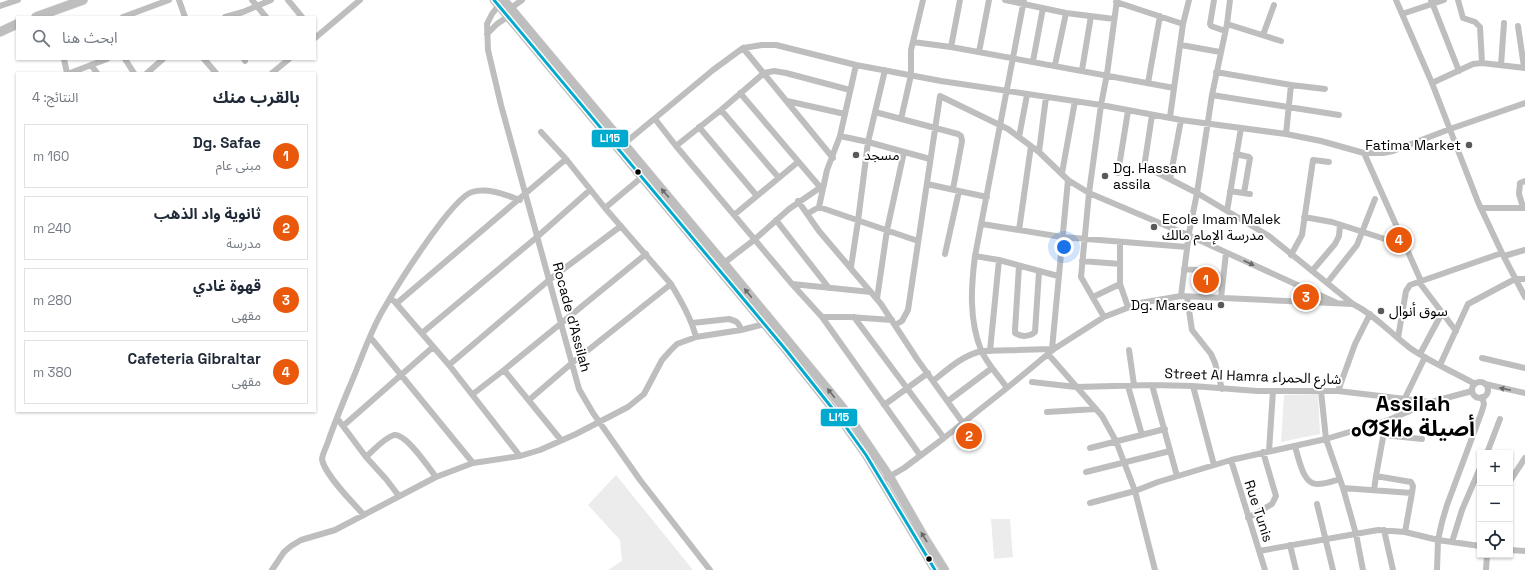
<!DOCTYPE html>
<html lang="ar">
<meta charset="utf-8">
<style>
:root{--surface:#fff;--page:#f2f2f3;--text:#1f2937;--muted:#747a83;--line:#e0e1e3;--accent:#ea580c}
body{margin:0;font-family:"Space Grotesk","Noto Sans Arabic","Noto Sans Tifinagh",sans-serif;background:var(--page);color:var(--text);direction:rtl}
.controls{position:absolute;right:12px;bottom:12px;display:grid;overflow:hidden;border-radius:0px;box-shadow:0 1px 3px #0004}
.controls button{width:36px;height:36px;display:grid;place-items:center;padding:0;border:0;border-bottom:1px solid var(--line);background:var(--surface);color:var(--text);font:20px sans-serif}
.you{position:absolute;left:1064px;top:247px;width:14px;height:14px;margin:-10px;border:3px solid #fff;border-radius:50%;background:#1a73e8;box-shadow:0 0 0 6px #1a73e833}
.badge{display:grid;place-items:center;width:26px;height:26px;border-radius:50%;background:var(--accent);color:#fff;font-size:13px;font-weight:700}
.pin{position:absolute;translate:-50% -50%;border:2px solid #fff;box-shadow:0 1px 4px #0006}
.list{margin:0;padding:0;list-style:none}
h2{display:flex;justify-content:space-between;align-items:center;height:52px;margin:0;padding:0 16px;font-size:17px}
h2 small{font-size:13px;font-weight:400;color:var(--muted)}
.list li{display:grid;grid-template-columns:26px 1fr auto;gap:12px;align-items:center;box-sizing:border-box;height:64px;margin:0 8px 8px;padding:0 8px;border:1px solid var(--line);border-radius:0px}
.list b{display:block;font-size:15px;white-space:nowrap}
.list p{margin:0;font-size:13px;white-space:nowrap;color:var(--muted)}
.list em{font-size:13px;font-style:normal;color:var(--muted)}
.icon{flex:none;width:22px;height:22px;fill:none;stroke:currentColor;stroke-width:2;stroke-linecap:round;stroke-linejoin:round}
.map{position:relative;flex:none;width:1525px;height:570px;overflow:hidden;direction:ltr}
.search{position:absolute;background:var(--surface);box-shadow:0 1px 3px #0004;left:16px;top:16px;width:300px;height:44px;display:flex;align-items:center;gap:10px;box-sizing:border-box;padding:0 14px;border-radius:0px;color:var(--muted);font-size:15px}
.panel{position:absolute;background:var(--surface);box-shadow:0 1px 3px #0004;left:16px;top:72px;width:300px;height:340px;border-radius:0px;direction:rtl}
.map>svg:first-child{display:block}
</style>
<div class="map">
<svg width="1525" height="570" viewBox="0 0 1525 570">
<rect width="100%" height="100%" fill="#fff"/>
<path fill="#ececec" d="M1318,394L1320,434L1281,442L1284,395Z
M616,475L693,570H608L622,561L620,540L588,505Z
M991,519H1010L1013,557L994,559Z"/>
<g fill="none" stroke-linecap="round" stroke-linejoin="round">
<defs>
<path id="major" d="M494,0L786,350L836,413L866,455L935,570
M504,0L724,263L842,406L890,477L925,538L945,570"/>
<path id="highway" d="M36,17L83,0
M0,32L17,24"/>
</defs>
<use href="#major" stroke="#dbdbdb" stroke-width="9"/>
<use href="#highway" stroke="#dbdbdb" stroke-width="10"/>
<path stroke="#bebebe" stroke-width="6" d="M179,0L185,17
M252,0L266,17
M288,0L302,17
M960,0L951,47L1174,88
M1005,0L1066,13L1114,19
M1214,0L1210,24L1211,26L1225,31
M1396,0L1432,83L1478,202L1502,253L1410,285L1406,291L1398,338
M1431,0L1459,71
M1458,0L1463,18L1475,22L1480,27L1482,63
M501,2L492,14L487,24L488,50L501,105L579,389L593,413L640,480L710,570
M1116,2L1183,24
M0,6L18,0
M511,8L522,0
M1402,14L1444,0
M123,17L169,0
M225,17L243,12L271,0
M1227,24L1281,41
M1518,26L1524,67
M487,34L497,24L510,15
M1263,35L1274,5
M315,38L360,0
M913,42L951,47
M1181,45L1220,52
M743,48L833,158
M979,52L989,0
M64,59L67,73
M125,59L134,73
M204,59L216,73
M244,59L245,61
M1033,61L1043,8
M91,65L97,73
M1055,65L1066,13
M1501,65L1504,23
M1082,70L1091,16
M1216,72L1291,85L1325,89
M70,73L107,59
M147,73L163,59
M272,73L289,59
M1148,83L1160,16
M1432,83L1473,64L1482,63L1525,68
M740,93L820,187
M1212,95L1339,115
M787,101L845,114
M721,110L779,178
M875,112L958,134L961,136L962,141L953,189
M1152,115L1145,161V164L1148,168L1197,193L1269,236L1353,304
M1170,117L1183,24L1189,0
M655,119L676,146L792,284L822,317L920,455
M901,119L911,75V50L923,0
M699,127L757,196
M1286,134L1291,85
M840,136L868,142L930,159
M1019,137L1027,95
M625,143L713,70L743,48L762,45H776L856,65L941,81L1101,105L1181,120L1286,134L1321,141L1364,153H1383L1393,151L1450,129L1525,103
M676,146L721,110L764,73L774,71L786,73L850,90
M1039,152L1046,97
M1364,153L1421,281
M1236,154L1249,157L1250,158L1244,193
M1062,173L1075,101
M1118,173L1128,111
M1170,179L1181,120
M927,184L959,191L945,254
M959,191L987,197
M1230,191L1250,194
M798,201L819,231L881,304L917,359L963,423
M819,207L827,170L840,136L856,65
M1523,207L1519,194L1520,183L1525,181
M605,208L642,177
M1481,208H1525
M1227,211L1241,128
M807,214L819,207L918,241
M734,215L798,162
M1304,217L1332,222L1388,240H1394L1400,235
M776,220L829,288
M982,224L1062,237L1187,247
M1019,230L1031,146
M1120,242V284L1128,307
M1502,253L1525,297
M1291,255L1302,235L1313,160L1329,162
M975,256L999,260L1058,276
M1504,256L1525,250
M1082,261L1120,264
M724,263L754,240L789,209L824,185
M1019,266L1015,330V333C1021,337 1030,337 1035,332L1039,272
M851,267L858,221L868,142L885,70
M1184,269L1197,270L1217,274
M1312,271L1335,244L1339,236L1340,225
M1419,282L1456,331
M1327,283L1357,245L1375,199
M671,284C681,301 691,318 696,337
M792,284L871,292
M1181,296L1189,233L1197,193L1212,95L1227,24L1230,0
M1093,297L1120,284
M1187,297L1192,330L1211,354L1215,363L1222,389
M1221,298L1226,253
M877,299L887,230L904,152
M394,301L449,365L520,456
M397,303L566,159
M822,317H849L892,320
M854,317L944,438
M1104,317L1081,277L1089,193L1101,105L1107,74L1117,0
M692,323L729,319C737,321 739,323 741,330
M895,325L902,321L908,310L940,96L1008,129L1039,152L1068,180L1089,193L1188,235L1337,303
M422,333L537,237L590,190
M370,337L473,463
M1052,349L1068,180
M1129,350L1134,385
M990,351L999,260
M1048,354L1102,416L1116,441L1135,491L1155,570
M1420,354L1442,313
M1482,358L1525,368
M449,365L549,280L621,226
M1440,365L1468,304L1515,279H1525
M504,370L561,440
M933,381C948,369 963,355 982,351L1053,349
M1032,382L1076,387L1152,385L1193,386L1257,391H1338L1431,402L1472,391
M1472 390a8 8 0 1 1 16 0a8 8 0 1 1-16 0Z
M1485,384L1525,393
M1152,385L1177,476
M1128,386L1142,435
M1193,386L1214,465
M1007,388C999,376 987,364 981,350C969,320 971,287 975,256L1024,0
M1321,391L1326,439L1343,488L1412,493L1405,532
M1338,391L1355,344L1370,314
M473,394L504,370L646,254
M1405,398L1425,357
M529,400L572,363L671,284L605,208L566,159L541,132
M948,401L992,368
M884,405L928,373
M1047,412L1096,409
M337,418L366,457L386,479L399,496
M1386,421L1376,476L1411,482L1413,486L1412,493
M343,426L433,347
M1384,435L1422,439
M1295,447C1299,458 1303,486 1318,484C1325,484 1333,481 1340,479
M1090,448L1165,429
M1269,451L1273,391
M1487,453L1500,419
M366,457C374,450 384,438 394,435C406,433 429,468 436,477
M1231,460L1265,570
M1086,472L1170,451
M882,481L904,468L944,438L1007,388L1054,349L1104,317L1140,303L1181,296L1353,304C1375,315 1390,333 1410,348C1430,362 1454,372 1475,384
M1510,481L1525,458
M1343,488L1356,534L1363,570
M1374,490L1376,476
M1090,503L1135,491L1158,482L1231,460L1326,439L1386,421L1431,402
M1317,504L1333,570
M364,515C353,503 324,474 322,459C323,452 327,446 329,439C335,422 342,405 349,388C361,361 370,330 386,305C398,284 452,198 472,192C487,187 506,195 520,200
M1248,518L1272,504L1276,496L1263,452
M1384,530L1393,570
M1452,542L1462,510L1480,468
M1290,545L1296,570
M1510,550L1525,551
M1259,551L1378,530L1405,532L1438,540L1480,546
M272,570L284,552L291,546L301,540L335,530L436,477L473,463L520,456L540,450L576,434L628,407L644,394L662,360L670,351L677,344L696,337L741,330L768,323
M1437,570L1438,540L1442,522L1447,505L1482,411L1484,404L1482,397
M1486,570L1487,555"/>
<use href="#major" stroke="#bebebe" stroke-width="8"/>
<use href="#highway" stroke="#bebebe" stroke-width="9"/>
<defs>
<path id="bus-1" d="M494,0L786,350L836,413L866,455L935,570"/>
</defs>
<use href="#bus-1" stroke="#fff" stroke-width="6"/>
<use href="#bus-1" stroke="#00a9ce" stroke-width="3"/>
</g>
<defs><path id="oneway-solid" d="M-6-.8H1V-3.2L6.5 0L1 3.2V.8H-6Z"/></defs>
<g fill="#686868">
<use href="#oneway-solid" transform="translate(665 193) rotate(-131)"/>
<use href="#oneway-solid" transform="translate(1249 263) rotate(25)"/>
<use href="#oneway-solid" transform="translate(748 293) rotate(-129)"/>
<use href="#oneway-solid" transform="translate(1505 389) rotate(-168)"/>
<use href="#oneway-solid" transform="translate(831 393) rotate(-129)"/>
<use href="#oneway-solid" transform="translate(924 537) rotate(-121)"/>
</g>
<g fill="#595959" stroke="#fff" stroke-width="1.5">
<circle cx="1469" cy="145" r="4"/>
<circle cx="856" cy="155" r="4"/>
<circle cx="1105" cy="176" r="4"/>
<circle cx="1154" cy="227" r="4"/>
<circle cx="1221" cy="305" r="4"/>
<circle cx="1381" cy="311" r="4"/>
</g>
<g fill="#000" stroke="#fff" stroke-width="1.5">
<circle cx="638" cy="172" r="3.5"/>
<circle cx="929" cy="559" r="3.5"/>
</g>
<g text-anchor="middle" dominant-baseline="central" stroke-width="4" stroke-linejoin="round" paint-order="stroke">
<g font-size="14" fill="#000" stroke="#fff" text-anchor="start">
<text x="1461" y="145" text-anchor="end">Fatima Market</text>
<text x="864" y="155">مسجد</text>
<text x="1113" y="168">Dg. Hassan<tspan x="1113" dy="16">assila</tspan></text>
<text x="1162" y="219">Ecole Imam Malek<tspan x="1162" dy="16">مدرسة الإمام مالك</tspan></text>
<text x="1213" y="305" text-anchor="end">Dg. Marseau</text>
<text x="1389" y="311">سوق أنوال</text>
</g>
<g font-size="14" fill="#000" stroke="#fff">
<text transform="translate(572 317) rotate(75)">Rocade d'Assilah</text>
<text transform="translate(1253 376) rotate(2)">Street Al Hamra شارع الحمراء</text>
<text transform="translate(1259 511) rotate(72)">Rue Tunis</text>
</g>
<g font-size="22" font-weight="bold" fill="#000" stroke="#fff">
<text x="1413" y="403">Assilah<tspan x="1413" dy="25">ⴰⵚⵉⵍⴰ أصيلة</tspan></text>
</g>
</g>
<g stroke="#fff" stroke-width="1.5">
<rect x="591" y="129" width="38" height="19" rx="4" fill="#00a9ce"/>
<rect x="820" y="408" width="38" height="19" rx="4" fill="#00a9ce"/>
</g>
<g font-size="11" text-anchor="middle" font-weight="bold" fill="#fff">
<text x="610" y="142">LI15</text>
<text x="839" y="421">LI15</text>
</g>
</svg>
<div class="controls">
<button>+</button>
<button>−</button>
<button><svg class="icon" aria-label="locate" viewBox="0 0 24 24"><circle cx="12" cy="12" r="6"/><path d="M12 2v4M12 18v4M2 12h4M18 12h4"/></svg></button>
</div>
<div class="you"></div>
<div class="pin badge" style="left:1206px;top:280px">1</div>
<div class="pin badge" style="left:969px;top:436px">2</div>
<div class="pin badge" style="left:1306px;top:297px">3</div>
<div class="pin badge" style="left:1399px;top:240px">4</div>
<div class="search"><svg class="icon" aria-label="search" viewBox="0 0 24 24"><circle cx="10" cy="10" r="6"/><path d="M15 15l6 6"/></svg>ابحث هنا</div>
<section class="panel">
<h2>بالقرب منك<small>النتائج: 4</small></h2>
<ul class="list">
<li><span class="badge">1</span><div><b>Dg. Safae</b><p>مبنى عام</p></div><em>160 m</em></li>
<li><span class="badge">2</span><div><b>ثانوية واد الذهب</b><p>مدرسة</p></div><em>240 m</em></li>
<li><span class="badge">3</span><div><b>قهوة غادي</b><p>مقهى</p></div><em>280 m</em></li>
<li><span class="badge">4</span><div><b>Cafeteria Gibraltar</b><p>مقهى</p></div><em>380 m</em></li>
</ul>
</section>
</div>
